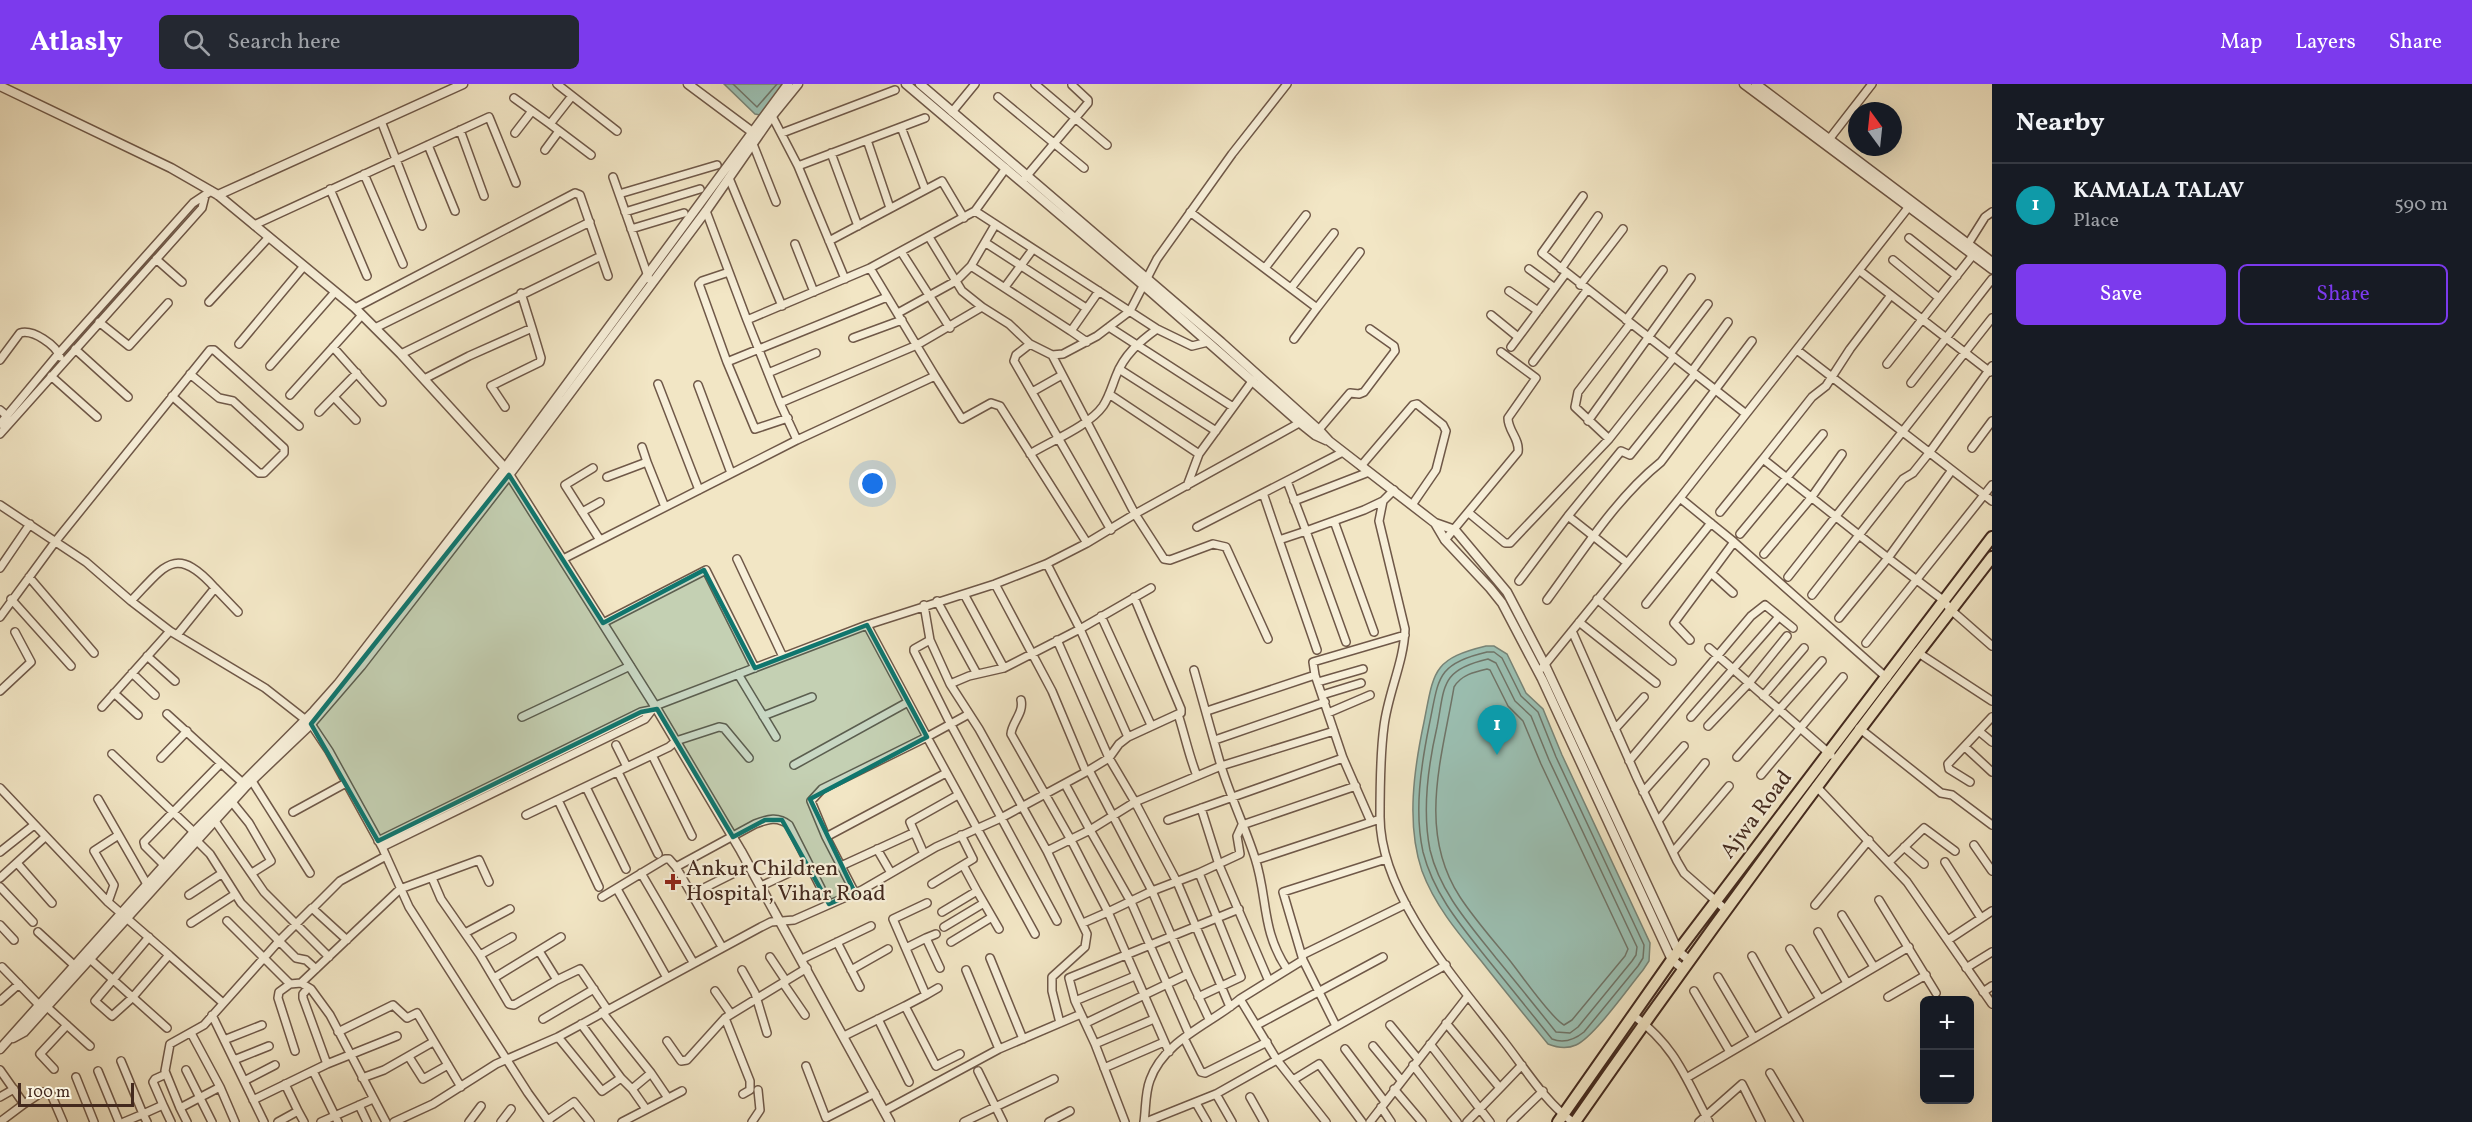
<!DOCTYPE html>
<meta charset="utf-8">
<style>
:root{--surface:#171b24;--page:#242831;--text:#f1f3f6;--muted:#9ea1a6;--line:#363941;--accent:#7c3aed}
body{margin:0;font-family:Vollkorn,serif;background:var(--page);color:var(--text)}
.controls{position:absolute;right:18px;bottom:18px;display:grid;overflow:hidden;border-radius:9px;box-shadow:0 6px 24px #0002}
.controls button{width:54px;height:54px;display:grid;place-items:center;padding:0;border:0;border-bottom:2px solid var(--line);background:var(--surface);color:var(--text);font:30px sans-serif}
.compass{position:absolute;left:1848px;top:18px;width:54px;height:54px;border-radius:50%;background:var(--surface);box-shadow:0 6px 24px #0002;rotate:345deg}
.scale{position:absolute;left:18px;bottom:15px;width:116px;box-sizing:border-box;padding-left:6px;border:3px solid #43291e;border-top:0;font-size:16px;line-height:21px;white-space:nowrap;color:#43291e;-webkit-text-stroke:4px #f7efd9;paint-order:stroke}
.you{position:absolute;left:873px;top:400px;width:21px;height:21px;margin:-15px;border:4px solid #fff;border-radius:50%;background:#1a73e8;box-shadow:0 0 0 9px #1a73e833}
.badge{display:grid;place-items:center;width:39px;height:39px;border-radius:50%;background:var(--accent);color:#fff;font-size:20px;font-weight:700}
.pin{position:absolute;translate:-50% -50px;filter:drop-shadow(0 2px 3px #0008)}
.pin::after{content:'';position:absolute;top:32px;width:21px;height:18px;background:inherit;clip-path:polygon(0 0,100% 0,50% 100%)}
.list{margin:0;padding:0;list-style:none}
h2{display:flex;justify-content:space-between;align-items:center;height:78px;margin:0;padding:0 24px;font-size:26px}
h2 small{font-size:20px;font-weight:400;color:var(--muted)}
.list li{display:grid;grid-template-columns:39px 1fr auto;gap:18px;align-items:center;box-sizing:border-box;height:84px;padding:0 24px;border-top:2px solid var(--line)}
.list b{display:block;font-size:22px;white-space:nowrap}
.list p{margin:0;font-size:20px;white-space:nowrap;color:var(--muted)}
.list em{font-size:20px;font-style:normal;color:var(--muted)}
.actions{display:flex;gap:12px;padding:18px 24px}
.actions a{flex:1;padding:14px 0;border:2px solid var(--accent);border-radius:9px;text-align:center;font-size:21px;color:var(--accent)}
.actions .main{background:var(--accent);color:#fff}
.icon{flex:none;width:33px;height:33px;fill:none;stroke:currentColor;stroke-width:2;stroke-linecap:round;stroke-linejoin:round}
.map{position:relative;flex:none;width:1992px;height:1038px;overflow:hidden}
header{display:flex;align-items:center;gap:36px;box-sizing:border-box;height:84px;padding:0 30px;background:var(--accent);color:#fff}
header strong{font-size:28px}
nav{display:flex;gap:33px;margin-inline-start:auto;font-size:21px}
.search{width:420px;height:54px;background:var(--page);display:flex;align-items:center;gap:15px;box-sizing:border-box;padding:0 21px;border-radius:9px;color:var(--muted);font-size:22px}
main{display:flex}
aside{flex:1;background:var(--surface)}
.map>svg:first-child{display:block}
</style>
<header>
<strong>Atlasly</strong>
<div class="search"><svg class="icon" aria-label="search" viewBox="0 0 24 24"><circle cx="10" cy="10" r="6"/><path d="M15 15l6 6"/></svg>Search here</div>
<nav><a>Map</a><a>Layers</a><a>Share</a></nav>
</header>
<main>
<div class="map">
<svg width="1992" height="1038" viewBox="0 0 1992 1038">
<rect width="100%" height="100%" fill="#f2e6c5"/>
<filter id="stains"><feTurbulence type="fractalNoise" baseFrequency=".00333" numOctaves="4"/><feColorMatrix values="0 0 0 0 .2 0 0 0 0 .09 0 0 0 0 .02 0 0 0 .5 -.17"/></filter>
<radialGradient id="worn" r=".72"><stop offset=".6" stop-color="#630" stop-opacity="0"/><stop offset="1" stop-color="#630" stop-opacity=".3"/></radialGradient>
<path fill="#9bc0b3" stroke="#788477" stroke-width="1.5" d="M724,0H785L760,31L755,30Z
M1486,562H1494L1507,570L1526,609L1543,625L1562,671L1650,859L1649,877L1643,886C1629,903 1594,953 1576,961C1567,965 1558,964 1548,960C1526,933 1504,906 1482,878C1459,850 1435,822 1422,787C1406,740 1414,685 1424,638C1434,588 1432,575 1486,562Z"/>
<g fill="none" stroke-linecap="round" stroke-linejoin="round">
<path stroke="#6f7468" stroke-width="1.5" d="M733,0L757,23L777,0
M1487,568H1494L1502,574L1521,612L1538,628L1556,673L1644,861L1643,874L1638,882L1584,948C1574,956 1564,960 1552,955C1531,929 1510,903 1489,877C1462,843 1434,811 1423,768C1414,727 1421,682 1429,642C1439,595 1435,580 1487,568Z
M1488,575L1496,579L1515,617L1531,632L1549,676L1637,863L1636,871L1632,877L1578,943L1570,949L1556,948C1536,923 1516,898 1496,874C1469,840 1440,808 1430,766C1422,726 1428,682 1437,643C1445,602 1440,586 1488,575Z
M1487,585L1490,586L1508,622L1523,637L1541,680L1628,865L1625,872L1572,936L1564,941C1551,934 1522,892 1511,878C1494,857 1475,836 1460,813C1417,747 1442,674 1454,603C1461,591 1474,588 1487,585Z"/>
<defs>
<path id="minor" d="M557,0L617,47
M1035,0L1107,61
M572,12L550,40L591,71
M998,13L1084,84
M514,14L550,40
M952,28L975,0
M772,32L798,82L925,34
M381,37L422,142
M901,43L925,105
M460,46L484,112
M515,49L532,27
M782,49L895,6
M867,56L890,124
M1827,58L1872,0
M753,60L776,118
M428,61L455,127
M545,66L559,47
M831,69L858,142
M798,82L845,195
M364,90L403,180
M613,93L649,195
M729,94L782,222
M1025,94L1088,19V16L1072,1
M330,105L367,192
M619,110L717,81
M1583,112L1542,169L1746,330
M706,127L747,236L870,184
M975,127L1157,245L1192,262L1208,258
M625,128L700,105
M1190,128L1317,224L1360,168
M254,141L489,33L516,99
M995,141L971,182L1071,247L1099,207
M631,145L684,129
M1909,154L1957,192
M829,157L942,97L964,134
M986,159L1086,224
M795,160L814,208
M1968,160L1985,133L1992,128
M902,169L950,244
M156,175L182,198
M1893,176L1939,214
M1265,184L1306,131
M1529,185L1555,204
M1561,185L1598,132
M1860,187L1990,288
M729,188L702,197L699,200L727,278L755,345L788,334
M1580,201L1623,145
M1005,203L1033,165
M1291,204L1334,149
M1509,207L1538,227
M209,218L269,153
M982,223L1009,240L1030,260L1052,271L1063,270L1097,252L1130,227L1157,175L1232,70L1287,0
M355,224L575,109L580,111L608,192
M898,229L956,197L971,182
M1491,231L1518,253
M747,236L780,319L797,356
M1626,236L1663,186
M99,238L129,262L168,219
M1630,240L1578,308L1575,323L1609,355L1674,273
M1109,243L1233,323
M375,244L590,138
M1071,247L1087,258
M853,254L902,236
M1294,255L1317,224
M239,260L304,182
M1030,260L1016,271L1014,277L1111,446
M333,263L382,318
M1511,263L1566,189
M75,265L128,313
M1797,266L1992,417
M401,270L601,172
M1670,270L1708,220
M1052,271L1135,430L1164,475L1170,476L1213,460L1226,463L1268,555
M0,276L20,249C33,245 56,261 60,273
M727,278L887,213
M1533,278L1587,206
M1887,280L1973,171
M270,282L335,208
M1119,285L1216,347
M1692,287L1728,238
M768,289L816,269
M51,292L97,333
M935,292L962,335L991,319L1000,322L1087,459
M424,295L469,272L532,244L521,209
M1911,299L1992,195
M658,300L699,406
M698,301L731,389
M1032,308L1062,291
M1109,310L1199,370L1253,296
M290,311L362,231
M172,312L259,389H264L284,369V364L233,317L219,314L190,290
M334,313L356,336
M780,319L917,261L982,223L962,207L929,153
M505,323L491,302L540,278L541,274L532,244
M0,326L7,332
M319,328L357,289
M1588,337L1691,194
M0,340L59,269L193,119L211,107
M1316,349L1350,309L1359,310L1364,308L1395,267L1394,262L1370,245
M0,350L202,124L205,112
M642,363L647,378
M1972,364L1992,337
M1030,370C1051,357 1089,342 1103,322C1109,313 1112,302 1116,292C1124,271 1139,258 1157,245
M1763,375L1812,313L1826,302L1850,265L1891,211
M1361,382L1413,321L1417,320L1443,341L1446,347L1436,386L1412,421
M593,384L565,401L600,456
M1952,386L1888,474L1943,516L1951,526L1992,562
M607,393L647,378L665,423
M1287,397L1306,447L1279,456L1317,566
M1187,402L1199,370
M1394,406L1383,417L1379,437L1405,545C1404,578 1388,609 1384,642C1380,671 1380,703 1380,733C1380,812 1459,899 1505,959C1526,986 1546,1019 1573,1038
M1263,409L1279,456
M1294,417L1369,388
M0,421L86,478L131,517L170,547L265,604L311,640L329,667L382,763L409,823L528,1009L549,1038
M582,428L600,418
M1720,428L1763,375L1888,474L1839,534
M1469,429L1505,459H1510L1609,355
M1334,437L1374,548
M1197,443L1343,368
M1740,450L1823,350
M1445,456L1518,368C1520,355 1508,347 1508,334L1536,294L1501,268
M1764,470L1811,414L1842,370
M563,475L797,356L935,292L870,184L975,127L1006,84
M737,475L783,573
M1626,478L1568,432L1621,367L1630,371L1695,290
M1047,480L1080,545L1128,653
M0,484L30,440
M1711,489L1733,509
M29,493L94,569
M1788,493L1992,234
M1519,497L1568,432
M995,500L1052,607L1086,688
M964,510L1004,584
M1812,511L1903,395L1913,389L1929,369L1992,282
M1134,513L1181,625V629L1178,630C1185,652 1189,672 1197,692
M11,515L71,582
M1597,515L1672,577
M1547,516C1581,470 1616,414 1661,378L1752,257
M131,517C164,483 175,459 215,504
M937,517L977,590
M1646,520L1711,439
M924,521L930,556L950,600L979,645L1047,767L1087,850L1085,863L1052,893V907L1060,939
M1101,532L1151,641
M0,533L55,458L210,266H214L299,342
M1579,538L1656,599
M603,539L706,486L755,584
M867,541L927,653L969,630
M1572,547L1637,694L1677,777L1684,789L1725,825
M177,551L215,504L238,528
M930,556L914,565V567L951,641L1057,837
M1057,556L1109,674L1135,718L1177,798L1230,923
M1690,556L1674,539L1734,458
M1346,558L1306,447L1364,426L1383,417
M1866,559L1992,401
M1709,564L1831,671
M1917,568L1992,617
M147,572L175,597
M1542,584L1680,414
M132,589L155,611
M738,590L776,653
M1887,594L1734,458L1680,414L1911,120
M1318,598L1363,585
M950,600L969,592L1004,584L1080,545L1151,504
M0,607L31,578L15,548
M114,609L138,631
M1322,611L1361,599
M1763,612L1804,564
M1021,616C1024,629 1012,638 1011,650L1071,756L1108,828L1083,839
M102,623L170,547
M1207,627L1315,591
M1328,629L1370,611
M167,630L245,701
M763,632L812,613
M522,633L630,582
M1691,633L1777,535
M1708,642L1749,599L1787,552
M1859,644L1941,709L1952,711L1992,741
M1615,645L1644,613
M1980,648L1992,658
M1215,656L1325,618
M616,661L627,683
M1965,663L1992,688
M112,670L196,750
M652,671L692,752
M1737,673L1822,577
M161,674L187,647
M1629,677L1751,532L1765,521L1793,544
M794,681L908,618
M1089,686L1152,807L1188,890
M618,688L658,770
M1761,691L1843,593
M252,697L310,789
M1970,698L1949,685L1948,680L1992,633
M1816,702L1907,798L1992,920
M586,703L626,785
M0,704L108,818L169,871L132,914L112,932L95,917L149,853
M1643,708L1684,662
M98,715L148,802
M558,716L599,803
M232,718L249,739L271,777L252,789
M1201,724L1219,781L1268,895
M293,728L346,699
M526,731L669,663L676,657L719,643L724,644L749,674
M1380,735L1371,738L1343,674L1315,591L1313,578L1405,551
M1168,736L1343,674
M215,737L264,808L329,873
M1658,737L1705,679
M961,751L973,775L963,781
M826,753L811,717L822,705L927,653L1035,850
M197,757L210,770L241,819L296,874L306,876L316,885
M378,757L641,628L651,626
M1974,761L1992,787
M382,763L645,635L655,622L867,541L995,500L1046,480L1087,459L1135,430L1301,338
M1904,763L1924,780
M877,765L891,789
M1047,767L1090,746L1065,700
M0,768L34,741
M1673,768L1729,702
M924,770L910,738L958,711
M1256,776L1371,738
M1889,778L1924,744L1955,767
M1945,778L1981,834
M17,779L52,819
M165,782L145,762L144,758L221,679
M841,782L913,749
M676,783L755,740C768,735 778,732 789,741L829,820
M641,789L693,878
M1199,789L1240,770L1237,752L1242,741L1356,702
M0,794L45,753
M432,794L441,815L480,871L509,920L514,921L557,896
M932,800L963,781L977,807
M761,802L808,780
M0,803L33,838
M617,805L666,892
M855,809L826,753L946,689
M692,810L738,787
M189,811L221,790
M602,813L665,775H669L676,783L722,863
M1879,816L1936,909
M108,818L114,801L94,767L117,752
M1815,821L1869,756
M313,824L340,797L386,772
M942,828L977,807L999,845
M1842,831L1874,883
M227,837L290,900L301,899
M191,839L234,811
M0,841L14,856
M944,843L984,819
M38,848L75,882
M1818,848L1847,899
M465,849L510,825
M926,854L936,850
M1948,856L1992,827
M837,858L860,903
M951,858L992,833
M906,864L926,854L940,884
M1790,865L1820,915
M539,867L557,896L580,885L607,925
M169,871L223,919
M480,871L512,853
M1302,871L1406,820
M1752,872L1787,935
M770,873L786,897
M990,874L1023,955
M802,875L871,842
M91,876L167,944
M1303,876L1283,808L1386,775
M2,883L39,921
M1966,884L1992,868
M1287,885C1261,846 1268,814 1255,774C1245,743 1231,714 1221,682L1334,647
M742,886L755,909L767,949
M851,886L888,865
M966,886L999,965
M1718,893L1754,954
M494,894L561,853
M783,899L805,931
M290,900L279,908L278,914L295,967
M308,904L303,910V914L327,980
M715,907L731,930
M1694,907L1730,968
M1983,908L1992,902
M926,911L938,904
M1888,913L1926,891
M0,917L19,900
M1075,917L1135,892
M905,922L926,911L893,835L927,819
M47,923L90,962
M602,928L651,989L668,1014
M212,931L264,1038
M1633,931C1676,963 1685,993 1709,1038
M725,934L750,997V1006L743,1010
M543,935L594,905
M878,935L909,998
M1086,939L1188,890L1209,935
M1446,939L1500,1004L1467,1038
M581,940L621,994
M1257,941L1383,873
M1390,941L1418,975
M338,948L393,921L407,934L417,929L461,1003
M191,949L220,1003L180,1024L165,987L170,960L204,941L279,857L312,824L347,856
M1189,950L1131,818L1090,746L1135,718L1221,682L1194,586
M844,952L905,922L936,982L960,970
M558,953L602,1007L621,994L632,1005L651,989
M1184,954L1201,988L1205,989L1267,958
M224,956L262,941
M667,957L681,977L687,976L725,934L807,884
M1095,960L1154,935
M1430,960L1490,1038
M1373,962L1401,996
M1345,965L1385,1018
M1169,968L1108,828L1152,807L1199,789L1241,893L1198,913
M409,973L423,995L448,981
M234,976L269,962
M121,977L143,1030L124,1038
M1413,981L1457,1038
M806,982L826,1034L875,1009
M1104,984L1164,958
M54,985L40,970L67,941
M0,986L24,1020L42,1008L51,1010L63,1038
M186,986L212,1038
M98,987L119,1038
M313,987L338,1038
M978,987L1003,1038
M1770,989L1799,1038
M76,993L94,1038
M1688,993L1909,863
M362,994L384,986L433,958
M1293,996L1319,980L1362,1038
M244,997L275,981
M285,1000L298,1027
M220,1003L235,1038
M1500,1004L1522,981
M632,1005L646,1025
M1394,1005L1422,1038
M1216,1010L1232,1038
M0,1013L14,1005
M1250,1013L1264,1038
M253,1016L327,980L397,952
M1196,1019L1207,1038
M163,1021L153,998L155,995L166,990
M359,1021L367,1038
M1381,1023L1391,1038
M180,1024L187,1038
M884,1027L999,965L1081,930
M548,1036L574,1018L590,1038
M0,1038L24,1020
M147,1038L143,1030L163,1021L171,1038
M278,1038L298,1027L304,1038
M321,1038L373,1015
M386,1038L330,931L311,905L301,899L400,805L479,776L489,798
M394,1038L433,1020L496,980L558,953L761,843L771,838L794,836L862,806L936,763L1001,734L1086,688L1109,674L1119,660L1128,653L1178,630
M469,1038L481,1022
M501,1038L511,1025
M622,1038L682,1007
M752,1038L760,1026L758,1006
M964,1038L1054,995
M1049,1038L1070,1027
M1125,1038L1095,960L1075,917L1069,894L1239,825
M1144,1038C1146,1024 1145,1009 1150,996C1164,956 1211,940 1240,915
M1146,1038L1216,1010L1446,881
M1326,1038L1277,976L1240,915L1303,876L1336,942
M1370,1038L1468,912
M1511,1038L1543,1007
M1699,1038L1742,1000L1761,1038"/>
<path id="tertiary" d="M688,0L755,50
M906,0L1143,201L1300,339L1315,351L1326,356
M920,0L1221,258L1319,346L1329,357L1435,439L1455,446L1507,508L1545,581L1678,867L1689,876
M1744,0L1992,185
M1756,0L1992,178
M0,2L171,84L218,111L355,224L401,270L505,384L655,622L741,767L890,1038
M218,111L463,0
M1435,439L1445,456L1490,504L1502,519L1542,595L1672,876L1682,884
M13,954L24,948L246,702L311,640L361,582L509,391L706,127L772,32L798,0
M0,965L194,748L314,627L338,600L505,384L788,0"/>
<path id="primary" d="M1558,1038L1678,867L1992,453
M1575,1038C1709,846 1848,658 1992,473"/>
</defs>
<use href="#minor" stroke="#6f5848" stroke-width="10"/>
<use href="#tertiary" stroke="#6f5848" stroke-width="11"/>
<use href="#primary" stroke="#43291e" stroke-width="14"/>
<use href="#minor" stroke="#f7efd9" stroke-width="7"/>
<use href="#tertiary" stroke="#f7efd9" stroke-width="8"/>
<use href="#primary" stroke="#f2e6c5" stroke-width="10"/>
</g>
<path fill="#0f766e" fill-opacity="0.2" stroke="#0f766e" stroke-width="4.5" stroke-linejoin="round" d="M509,391L603,539L704,486L755,584L867,541L927,653L810,715L855,809L829,820L782,736H765L733,753L657,625L641,628L378,757L311,640Z"/>
<path fill="#8f2418" stroke="#f7efd9" stroke-width="2" d="M670 789h6v6h6v6h-6v6h-6v-6h-6v-6h6z"/>
<g text-anchor="middle" dominant-baseline="central" stroke-width="4.5" stroke-linejoin="round" paint-order="stroke">
<g font-size="22" fill="#43291e" stroke="#f7efd9">
<text transform="translate(1757 731) rotate(-53)">Ajwa Road</text>
</g>
<g font-size="22" fill="#43291e" stroke="#f7efd9" text-anchor="start">
<text x="686" y="785">Ankur Children<tspan x="686" dy="25">Hospital, Vihar Road</tspan></text>
</g>
</g>
<rect width="100%" height="100%" filter="url(#stains)"/>
<rect width="100%" height="100%" fill="url(#worn)"/>
</svg>
<div class="controls">
<button>+</button>
<button>−</button>
</div>
<svg class="compass" viewBox="-18 -18 36 36"><path d="M0-13l5 13h-10z" fill="#e53935"/><path d="M0 13l5-13h-10z" fill="#9ea1a6"/></svg>
<div class="scale">100 m</div>
<div class="you"></div>
<div class="pin badge" style="left:1497px;top:671px;background:#0f9aa8">1</div>
</div>
<aside>
<h2>Nearby<small></small></h2>
<ul class="list">
<li><span class="badge" style="background:#0f9aa8">1</span><div><b>KAMALA TALAV</b><p>Place</p></div><em>590 m</em></li>
</ul>
<div class="actions"><a class="main">Save</a><a>Share</a></div>
</aside>
</main>
